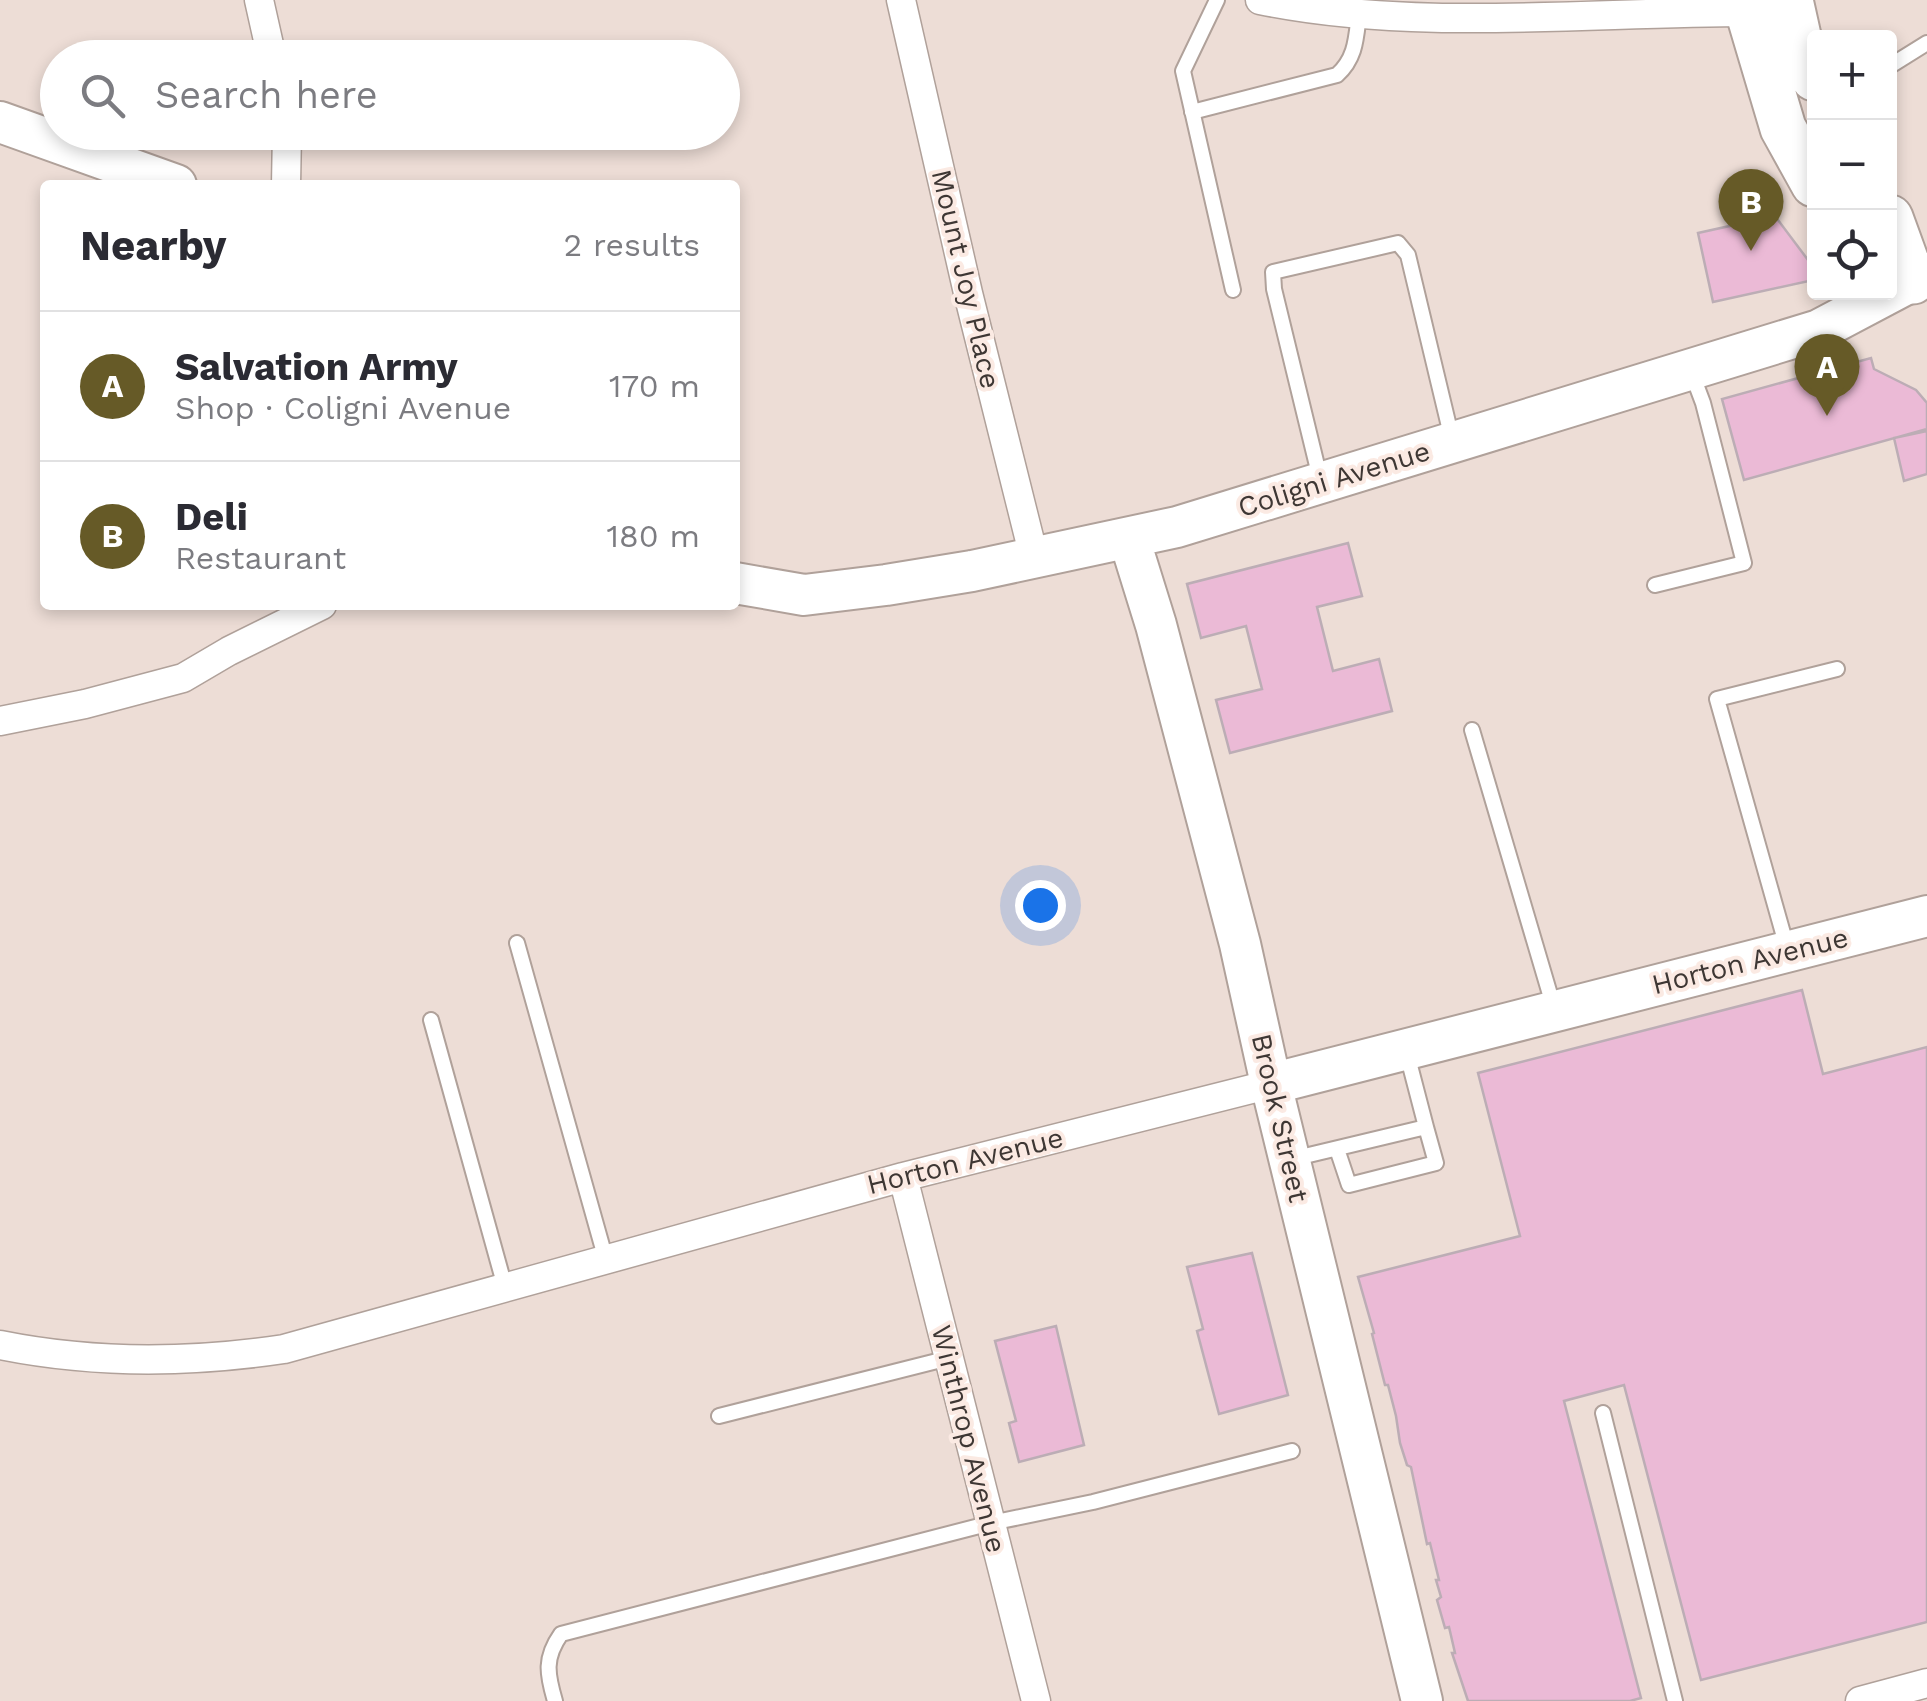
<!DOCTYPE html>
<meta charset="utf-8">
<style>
:root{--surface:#fff;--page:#f2f2f3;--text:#2b2b33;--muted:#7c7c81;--line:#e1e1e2;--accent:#665a27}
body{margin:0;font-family:"Work Sans",sans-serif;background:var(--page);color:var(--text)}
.controls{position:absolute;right:30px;top:30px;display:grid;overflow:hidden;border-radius:10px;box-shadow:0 5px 15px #0003}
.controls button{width:90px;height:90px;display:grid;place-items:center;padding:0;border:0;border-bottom:2px solid var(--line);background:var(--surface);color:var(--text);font:50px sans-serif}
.you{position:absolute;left:1040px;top:905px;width:35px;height:35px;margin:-25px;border:8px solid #fff;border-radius:50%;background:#1a73e8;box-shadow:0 0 0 15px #1a73e833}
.badge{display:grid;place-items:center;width:65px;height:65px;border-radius:50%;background:var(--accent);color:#fff;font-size:32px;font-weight:700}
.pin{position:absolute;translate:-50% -82px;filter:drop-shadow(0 2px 5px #0008)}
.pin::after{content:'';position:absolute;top:52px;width:35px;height:30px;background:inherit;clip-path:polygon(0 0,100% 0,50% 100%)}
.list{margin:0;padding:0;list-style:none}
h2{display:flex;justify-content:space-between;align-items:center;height:130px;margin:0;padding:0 40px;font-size:42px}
h2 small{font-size:32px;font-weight:400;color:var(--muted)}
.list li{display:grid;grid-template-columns:65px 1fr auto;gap:30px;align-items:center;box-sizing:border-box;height:150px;padding:0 40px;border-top:2px solid var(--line)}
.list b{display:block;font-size:38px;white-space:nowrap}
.list p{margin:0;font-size:32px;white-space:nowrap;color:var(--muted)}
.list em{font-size:32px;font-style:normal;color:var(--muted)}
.icon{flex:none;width:55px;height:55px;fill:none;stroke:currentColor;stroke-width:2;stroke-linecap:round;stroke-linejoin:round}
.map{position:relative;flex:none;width:1927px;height:1701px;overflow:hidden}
.search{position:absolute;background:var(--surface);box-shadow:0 5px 15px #0003;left:40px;top:40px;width:700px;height:110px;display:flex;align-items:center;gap:25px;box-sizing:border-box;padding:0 35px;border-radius:55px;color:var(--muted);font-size:38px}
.panel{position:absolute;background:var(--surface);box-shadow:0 5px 15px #0003;left:40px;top:180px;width:700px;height:430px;border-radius:10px}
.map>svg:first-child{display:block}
</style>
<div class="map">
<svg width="1927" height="1701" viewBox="0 0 1927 1701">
<rect width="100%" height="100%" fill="#edddd6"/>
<path fill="#ebbad6" stroke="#bcadb5" stroke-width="2.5" d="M1775,216L1814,268L1809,281L1713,302L1698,233Z
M1871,358L1874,369L1916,390L1927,403V429L1744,480L1722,399Z
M1927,431V474L1904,481L1894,438Z
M1348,543L1362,596L1317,607L1333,671L1379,659L1392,711L1230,753L1216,700L1262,689L1246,626L1201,638L1187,584Z
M1802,990L1823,1074L1927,1047V1622L1701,1680L1624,1385L1564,1401L1641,1698L1630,1701H1468L1452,1653H1455L1449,1627L1445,1628L1437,1600L1441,1597L1436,1580H1439L1430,1543L1427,1544L1411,1467L1407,1465L1400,1443L1396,1416L1388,1385H1385L1372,1334L1374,1333L1358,1277L1520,1236L1478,1073Z
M1252,1253L1288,1395L1219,1414L1197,1331L1203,1329L1187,1267Z
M1056,1326L1084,1445L1019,1462L1009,1423L1016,1421L995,1341Z"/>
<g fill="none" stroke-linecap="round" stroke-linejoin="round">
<defs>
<path id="lane" d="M1217,0L1183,71L1233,290
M1890,66L1927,43
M1192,112L1337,75C1356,58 1356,38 1359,14
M1321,482L1274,289L1273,272L1398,243L1408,255L1452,439
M1655,585L1744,563L1703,403L1691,371
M1472,730L1554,1008
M517,943L606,1260
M1788,951L1717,699L1837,669
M431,1020L505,1287
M1337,1149L1349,1185L1436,1163L1426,1127
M1292,1159L1426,1127L1407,1054
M1603,1413L1675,1701
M719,1416L949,1358
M555,1701C547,1674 544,1658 561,1634L991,1523L1093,1502L1292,1451"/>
<path id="street" d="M259,0L272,58
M901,0L968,293L1034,557
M1260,0C1415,32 1589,12 1748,12L1761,8
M286,185L287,132
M0,721L85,704L183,678L229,651L322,605
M903,1177L1036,1701
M0,1345C94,1364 190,1363 284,1349L903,1177L1271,1084
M1860,1701L1927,1683"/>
<path id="secondary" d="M0,122L176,185
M1129,538L1156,625L1240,944L1271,1084L1422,1701
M735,583L804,595L886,585L972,571L1177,527L1819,330L1927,273
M1271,1084L1927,916"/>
<path id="primary" d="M1745,0L1783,128L1814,184
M1790,0L1798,36L1814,78
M1890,218L1913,281"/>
</defs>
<use href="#lane" stroke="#b0a19a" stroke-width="18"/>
<use href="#street" stroke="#b0a19a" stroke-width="31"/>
<use href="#secondary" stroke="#b0a19a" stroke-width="44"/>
<use href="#primary" stroke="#b0a19a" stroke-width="49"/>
<use href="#lane" stroke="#fff" stroke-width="14"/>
<use href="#street" stroke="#fff" stroke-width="28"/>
<use href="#secondary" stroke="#fff" stroke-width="40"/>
<use href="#primary" stroke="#fff" stroke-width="45"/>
</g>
<g text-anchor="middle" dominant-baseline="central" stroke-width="8" stroke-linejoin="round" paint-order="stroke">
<g font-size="28" fill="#3e3734" stroke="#fbeae3">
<text transform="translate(966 279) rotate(77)">Mount Joy Place</text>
<text transform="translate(1334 479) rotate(-17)">Coligni Avenue</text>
<text transform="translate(1750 961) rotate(-14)">Horton Avenue</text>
<text transform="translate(1280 1118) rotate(77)">Brook Street</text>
<text transform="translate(965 1161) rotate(-14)">Horton Avenue</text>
<text transform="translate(969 1439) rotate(76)">Winthrop Avenue</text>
</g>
</g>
</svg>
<div class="controls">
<button>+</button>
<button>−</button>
<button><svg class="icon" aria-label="locate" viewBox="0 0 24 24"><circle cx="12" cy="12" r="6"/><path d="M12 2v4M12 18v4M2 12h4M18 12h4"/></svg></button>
</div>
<div class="you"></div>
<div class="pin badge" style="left:1827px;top:416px">A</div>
<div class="pin badge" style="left:1751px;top:251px">B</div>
<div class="search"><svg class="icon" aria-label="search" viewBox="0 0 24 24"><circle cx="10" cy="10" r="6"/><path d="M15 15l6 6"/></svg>Search here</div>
<section class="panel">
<h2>Nearby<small>2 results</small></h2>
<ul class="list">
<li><span class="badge">A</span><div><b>Salvation Army</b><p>Shop · Coligni Avenue</p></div><em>170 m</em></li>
<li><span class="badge">B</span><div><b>Deli</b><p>Restaurant</p></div><em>180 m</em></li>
</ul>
</section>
</div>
